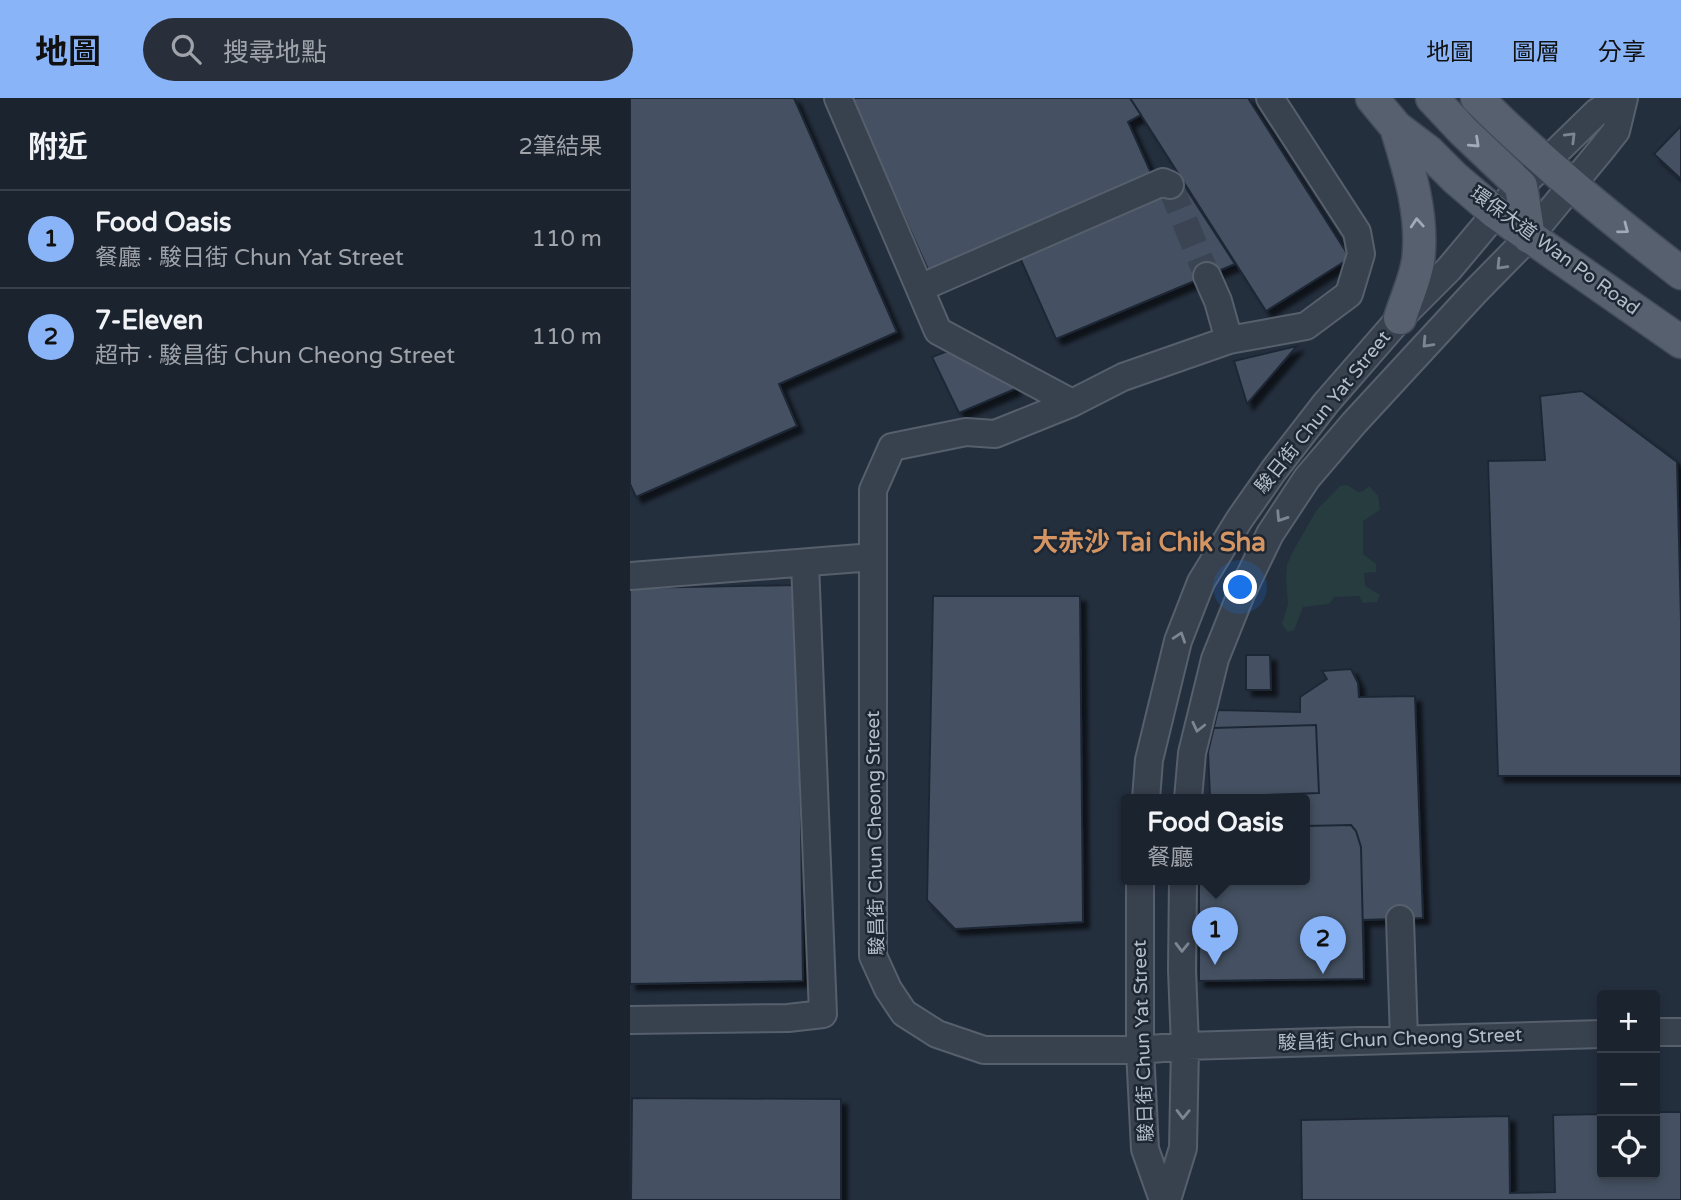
<!DOCTYPE html>
<html lang="zh-TW">
<meta charset="utf-8">
<style>
:root{--surface:#1b232e;--page:#282f3a;--text:#f1f3f6;--muted:#a0a4aa;--line:#39404a;--accent:#8ab4f8}
body{margin:0;font-family:"Varela Round","Noto Sans TC",sans-serif;background:var(--page);color:var(--text)}
.controls{position:absolute;right:21px;bottom:21px;display:grid;overflow:hidden;border-radius:7px;box-shadow:0 4px 10px #0003}
.controls button{width:63px;height:63px;display:grid;place-items:center;padding:0;border:0;border-bottom:2px solid var(--line);background:var(--surface);color:var(--text);font:35px sans-serif}
.you{position:absolute;left:611px;top:490px;width:24px;height:24px;margin:-18px;border:5px solid #fff;border-radius:50%;background:#1a73e8;box-shadow:0 0 0 10px #1a73e833}
.badge{display:grid;place-items:center;width:46px;height:46px;border-radius:50%;background:var(--accent);color:#111;font-size:23px;font-weight:700}
.pin{position:absolute;translate:-50% -58px;filter:drop-shadow(0 2px 4px #0008)}
.pin::after{content:'';position:absolute;top:37px;width:24px;height:21px;background:inherit;clip-path:polygon(0 0,100% 0,50% 100%)}
.popup{position:absolute;left:491px;top:696px;width:189px;height:91px;box-sizing:border-box;display:grid;place-content:center;border-radius:7px;background:var(--surface);filter:drop-shadow(0 2px 5px #0005);font-size:23px;white-space:nowrap;color:var(--muted)}
.popup b{font-size:26px;color:var(--text)}
.popup::after{content:'';position:absolute;left:50%;top:100%;margin-left:-14px;border:14px solid transparent;border-top-color:var(--surface)}
.list{margin:0;padding:0;list-style:none}
h2{display:flex;justify-content:space-between;align-items:center;height:91px;margin:0;padding:0 28px;font-size:30px}
h2 small{font-size:23px;font-weight:400;color:var(--muted)}
.list li{display:grid;grid-template-columns:46px 1fr auto;gap:21px;align-items:center;box-sizing:border-box;height:98px;padding:0 28px;border-top:2px solid var(--line)}
.list b{display:block;font-size:26px;white-space:nowrap}
.list p{margin:0;font-size:23px;white-space:nowrap;color:var(--muted)}
.list em{font-size:23px;font-style:normal;color:var(--muted)}
.icon{flex:none;width:38px;height:38px;fill:none;stroke:currentColor;stroke-width:2;stroke-linecap:round;stroke-linejoin:round}
.map{position:relative;flex:none;width:1051px;height:1102px;overflow:hidden}
header{display:flex;align-items:center;gap:42px;box-sizing:border-box;height:98px;padding:0 35px;background:var(--accent);color:#111}
header strong{font-size:33px}
nav{display:flex;gap:38px;margin-inline-start:auto;font-size:24px}
.search{width:490px;height:63px;background:var(--page);display:flex;align-items:center;gap:18px;box-sizing:border-box;padding:0 24px;border-radius:38px;color:var(--muted);font-size:26px}
main{display:flex}
aside{flex:1;background:var(--surface)}
.map>svg:first-child{display:block}
</style>
<header>
<strong>地圖</strong>
<div class="search"><svg class="icon" aria-label="search" viewBox="0 0 24 24"><circle cx="10" cy="10" r="6"/><path d="M15 15l6 6"/></svg>搜尋地點</div>
<nav><a>地圖</a><a>圖層</a><a>分享</a></nav>
</header>
<main>
<aside>
<h2>附近<small>2筆結果</small></h2>
<ul class="list">
<li><span class="badge">1</span><div><b>Food Oasis</b><p>餐廳 · 駿日街 Chun Yat Street</p></div><em>110 m</em></li>
<li><span class="badge">2</span><div><b>7-Eleven</b><p>超市 · 駿昌街 Chun Cheong Street</p></div><em>110 m</em></li>
</ul>
</aside>
<div class="map">
<svg width="1051" height="1102" viewBox="0 0 1051 1102">
<defs>
<filter id="shadow"><feDropShadow dx="6" dy="6" stdDeviation="2" flood-color="#0009"/></filter>
</defs>
<rect width="100%" height="100%" fill="#242f3e"/>
<path fill="#263c3f" d="M717,387L728,394L733,393L739,388L748,398L750,412L733,423V456L746,466V474L734,475L735,488L750,497L747,504L733,505L729,498L704,499L699,506L673,509L664,532L658,534L652,526L658,506L656,480L657,467L662,455L686,413L710,388Z"/>
<path fill="#455162" stroke="#1f2835" stroke-width="2" filter="url(#shadow)" d="M0,0H164L267,234L149,286L167,328L6,399L0,386Z
M221,0H500L511,17L498,24L521,75L299,174Z
M500,0H618L720,160L636,213Z
M1051,28V81L1024,56Z
M550,81L605,166L426,241L387,153Z
M667,248L617,306L604,263Z
M328,249L376,272L385,291L329,315L302,259Z
M952,293L1047,364L1051,522V678H868L858,363L915,362L910,298Z
M168,487L173,883L0,886V490Z
M303,498H450L453,824L325,831L297,802Z
M616,557H640L641,592H616Z
M721,571L728,585L729,599L785,598L793,820L733,822L734,881L569,883V781H674V701H575V699H580L578,654L588,612L670,614V599L697,581L692,573Z
M686,627L689,695L580,699L578,654L583,630Z
M665,696L659,701H580V699Z
M721,727L726,733L731,749L734,881L569,883V781H674V728Z
M2,1000L211,1001V1102H1Z
M1025,1014H1051V1102H672L671,1022L879,1018L880,1095L925,1094L923,1017L972,1016V1076H1025Z"/>
<g fill="none" stroke-linecap="round" stroke-linejoin="round">
<path stroke="#3a4453" stroke-width="26" stroke-dasharray="26 13" stroke-linecap="butt" d="M540,87L577,178"/>
<defs>
<path id="minor" d="M208,0L308,233L442,305
M640,0L727,134L731,156L719,196L676,228L599,242L493,279L442,305L365,336L336,334L262,349L243,392V858L258,891L274,915L307,936L354,952H510L555,948L972,936
M577,178L588,203L599,242
M290,190L533,84L540,87
M0,478L243,459
M516,701L519,662L548,543L571,484L609,422L644,372L696,305L770,220L819,171L866,115L891,88L967,14L990,0
M558,701L562,655L585,561L611,496L640,436L677,380L724,325L844,195L899,139L971,52L986,33L994,0
M510,781V952L515,1051L533,1102
M770,821L774,941
M0,922L158,920L193,916L175,465
M1025,934H1051
M537,1102L553,1050L555,948L552,872L553,781"/>
<path id="major" d="M742,0L766,29L799,54L825,80L866,115L1051,244
M802,0L833,33L891,88L899,139
M847,0C911,64 980,120 1051,175
M766,29C779,71 794,118 788,163C785,182 776,201 770,220"/>
</defs>
<use href="#minor" stroke="#565f6c" stroke-width="30"/>
<use href="#major" stroke="#414a57" stroke-width="35"/>
<use href="#minor" stroke="#38414e" stroke-width="26"/>
<use href="#major" stroke="#56606e" stroke-width="32"/>
</g>
<defs><path id="oneway-chevron" d="M-2-3.5L2.5 0L-2 3.5" fill="none" stroke-width="1.6" stroke-linecap="round" stroke-linejoin="round" transform="scale(1.75)"/></defs>
<g stroke="#7c8592">
<use href="#oneway-chevron" transform="translate(941 39) rotate(-45)"/>
<use href="#oneway-chevron" transform="translate(871 167) rotate(134)"/>
<use href="#oneway-chevron" transform="translate(797 245) rotate(133)"/>
<use href="#oneway-chevron" transform="translate(651 419) rotate(123)"/>
<use href="#oneway-chevron" transform="translate(550 539) rotate(-71)"/>
<use href="#oneway-chevron" transform="translate(568 629) rotate(103)"/>
<use href="#oneway-chevron" transform="translate(552 849) rotate(91)"/>
<use href="#oneway-chevron" transform="translate(553 1016) rotate(91)"/>
</g>
<g stroke="#a1aab7">
<use href="#oneway-chevron" transform="translate(845 45) rotate(43)"/>
<use href="#oneway-chevron" transform="translate(787 125) rotate(-94)"/>
<use href="#oneway-chevron" transform="translate(994 131) rotate(37)"/>
</g>
<g text-anchor="middle" dominant-baseline="central" stroke-width="5" stroke-linejoin="round" paint-order="stroke">
<g font-size="19" fill="#b4bcc9" stroke="#1d2633">
<text transform="translate(925 153) rotate(36)">環保大道 Wan Po Road</text>
<text transform="translate(693 314) rotate(-51)">駿日街 Chun Yat Street</text>
<text transform="translate(245 735) rotate(-91)">駿昌街 Chun Cheong Street</text>
<text transform="translate(770 941) rotate(-2)">駿昌街 Chun Cheong Street</text>
<text transform="translate(513 943) rotate(-92)">駿日街 Chun Yat Street</text>
</g>
<g font-size="26" font-weight="bold" fill="#d59563" stroke="#1d2633">
<text x="519" y="444">大赤沙 Tai Chik Sha</text>
</g>
</g>
</svg>
<div class="controls">
<button>+</button>
<button>−</button>
<button><svg class="icon" aria-label="locate" viewBox="0 0 24 24"><circle cx="12" cy="12" r="6"/><path d="M12 2v4M12 18v4M2 12h4M18 12h4"/></svg></button>
</div>
<div class="you"></div>
<div class="pin badge" style="left:585px;top:867px">1</div>
<div class="popup"><b>Food Oasis</b>餐廳</div>
<div class="pin badge" style="left:693px;top:876px">2</div>
</div>
</main>
